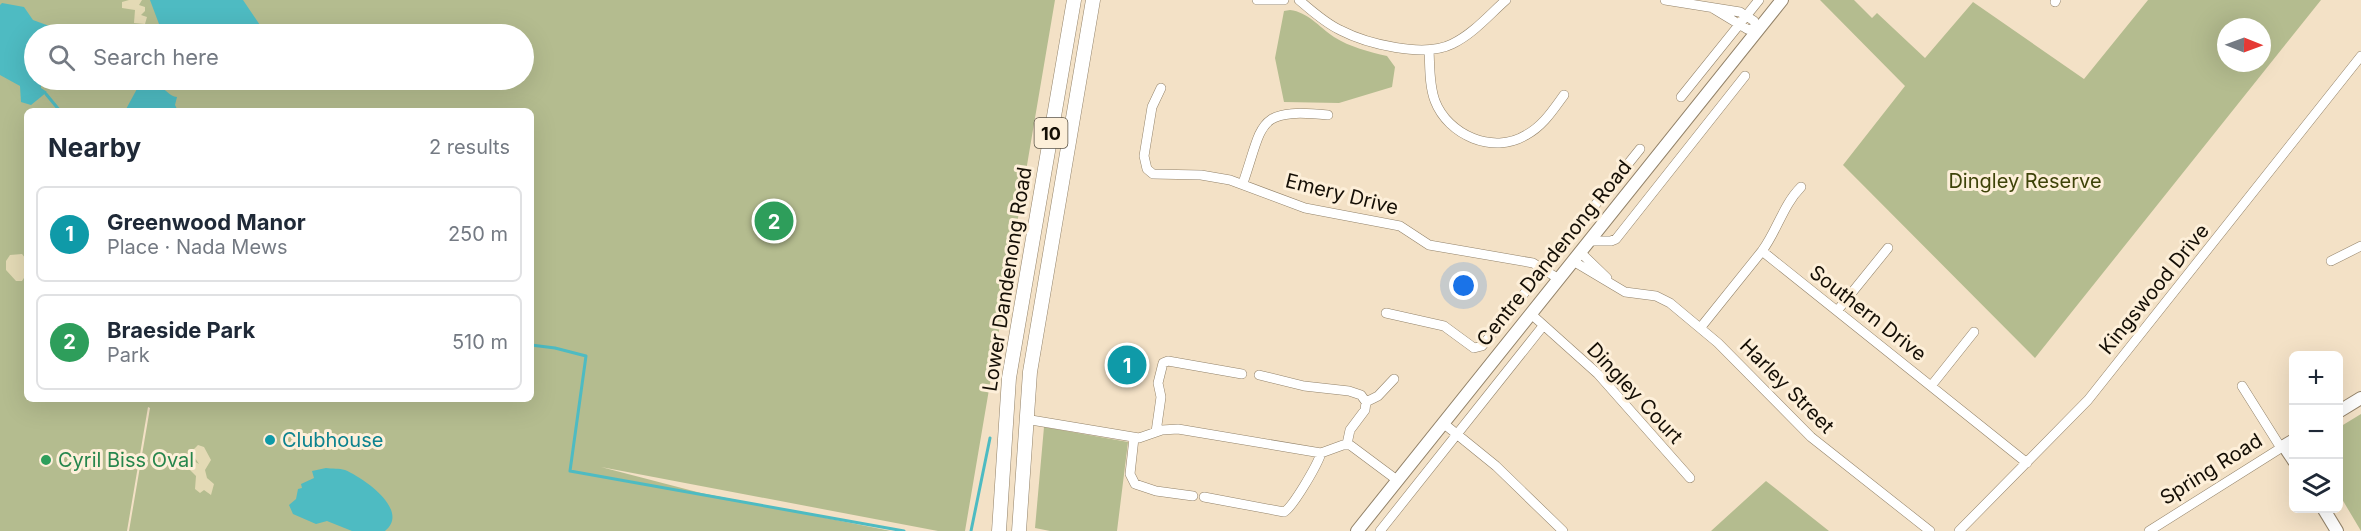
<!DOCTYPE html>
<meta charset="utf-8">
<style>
:root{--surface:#fff;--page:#f6f6f7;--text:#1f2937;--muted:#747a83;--line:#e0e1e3;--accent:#a27627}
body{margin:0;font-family:Inter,sans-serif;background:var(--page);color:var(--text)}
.controls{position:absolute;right:18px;bottom:18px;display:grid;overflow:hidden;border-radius:9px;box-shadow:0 6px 24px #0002}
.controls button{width:54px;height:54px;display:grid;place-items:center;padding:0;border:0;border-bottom:2px solid var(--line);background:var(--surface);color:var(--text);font:30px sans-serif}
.compass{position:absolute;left:2217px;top:18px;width:54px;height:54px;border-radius:50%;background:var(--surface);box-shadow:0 6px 24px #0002;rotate:91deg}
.you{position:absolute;left:1464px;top:286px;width:21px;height:21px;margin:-15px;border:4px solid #fff;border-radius:50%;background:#1a73e8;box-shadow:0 0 0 9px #1a73e833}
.badge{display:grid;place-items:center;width:39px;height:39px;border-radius:50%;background:var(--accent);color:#fff;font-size:20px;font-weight:700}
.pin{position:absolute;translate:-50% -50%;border:3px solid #fff;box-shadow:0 2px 6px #0006}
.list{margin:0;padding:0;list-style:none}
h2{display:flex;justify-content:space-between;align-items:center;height:78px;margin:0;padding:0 24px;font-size:26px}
h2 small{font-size:20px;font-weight:400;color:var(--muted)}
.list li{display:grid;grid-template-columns:39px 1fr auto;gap:18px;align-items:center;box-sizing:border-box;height:96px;margin:0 12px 12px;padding:0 12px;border:2px solid var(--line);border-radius:9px}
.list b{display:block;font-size:22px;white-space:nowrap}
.list p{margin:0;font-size:20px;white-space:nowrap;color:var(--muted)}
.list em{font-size:20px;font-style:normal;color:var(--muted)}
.icon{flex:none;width:33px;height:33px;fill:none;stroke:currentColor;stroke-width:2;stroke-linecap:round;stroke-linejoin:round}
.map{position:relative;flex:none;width:2361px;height:531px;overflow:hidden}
.search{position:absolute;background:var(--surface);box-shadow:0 6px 24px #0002;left:24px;top:24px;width:510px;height:66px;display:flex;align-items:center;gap:15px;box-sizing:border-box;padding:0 21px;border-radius:33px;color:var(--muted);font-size:22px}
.panel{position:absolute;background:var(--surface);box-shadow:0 6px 24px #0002;left:24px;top:108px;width:510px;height:294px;border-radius:9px}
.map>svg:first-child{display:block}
</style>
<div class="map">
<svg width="2361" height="531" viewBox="0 0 2361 531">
<rect width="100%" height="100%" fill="#f3e1c6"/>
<path fill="#b4bc8f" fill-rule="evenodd" d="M0,0H1055L965,531H938L601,467L701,493L891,531H129L150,408L148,407L127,531H0ZM34,34H524V80H34ZM27,111H531V399H27Z
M1820,0H1854L1872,18L1877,13L1925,58L1973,2L2084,79L2148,0H2321L2035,358L1843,165L1905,86ZM2226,27H2262V63H2226Z
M1290,10C1308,12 1319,27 1334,37C1350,47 1369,52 1387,56L1395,67L1392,87L1339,103L1284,102L1275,58L1284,11Z
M2361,414V531L2339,494L2338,428Z
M1044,427L1128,442L1117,531H1050L1035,528Z
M1766,481L1829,531H1711Z"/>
<path fill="#e4dab5" d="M129,0H142L139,5L145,7V11L141,15L147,17L145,24L134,23L135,10L122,8V2Z
M22,254C29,261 28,273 22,281H16L6,270V261L10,255Z
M198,445L204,447L211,460L205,470L207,478L214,484L211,495L204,490L200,493L195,489L196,476L188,468L192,460L199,464L191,452Z"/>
<path fill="#4ebbc2" d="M150,0H243L266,34H169L159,24Z
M2,3L24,7L33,20L52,27L57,34H34V80H41V88L47,92L31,105L21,102L20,86L0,75V5Z
M116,80C131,79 146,80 160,87C167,90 169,96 177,97L175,105L178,111H125L138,87Z
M326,468C332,469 339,468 345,470C362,477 411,510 385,531H352L327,521L316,524L293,514L289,505L296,499L298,489L302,488L301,484L314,478L312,471Z"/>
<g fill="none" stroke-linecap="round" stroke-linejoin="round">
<path stroke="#4ebbc2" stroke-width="3" d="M46,94L60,111
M531,345L555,348L586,356L570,471L904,531
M971,531L990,438"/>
<defs>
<path id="minor" d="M1257,0H1284
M1299,0C1312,11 1325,23 1340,30C1367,44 1424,58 1452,44C1473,34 1489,15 1506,0
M1665,0L1740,12L1754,21L1757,31
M2055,2L2056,0
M1714,9L1747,29L1757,31
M1429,50C1430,67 1429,85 1435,101C1448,135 1493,155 1526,135C1543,126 1553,110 1564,95
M1161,88L1152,107L1144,156L1147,169L1153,174L1201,175L1230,180L1305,208L1400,226L1429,245L1533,263L1559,279
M1681,97L1759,0
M1243,183C1264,122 1256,108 1328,115
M1589,241H1611L1616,239L1745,76
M1762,251C1777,231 1783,205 1801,187
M1580,252L1607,278
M1573,261L1625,292L1656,296L1670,303L1718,343L1811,437L1930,531
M2331,261L2361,246
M1837,311L1888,248
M1386,313L1444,326L1474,348L1482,346L1640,149
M1531,314L1598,374L1690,478
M1701,327L1762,251L2027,463
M1259,375L1304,386L1349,391L1361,395L1366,402L1365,410L1350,430L1347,444
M1931,386L1974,332
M2242,386L2281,448
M1366,402L1378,396L1394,379
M1025,419L1139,438L1162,430L1178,429L1321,453L1343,445H1350L1397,480
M1443,423L1496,466L1563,531
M1156,432L1161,397L1158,383L1163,363L1168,361L1242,374
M1134,438L1130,474L1135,484L1156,491L1193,496
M1204,497L1284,512C1293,507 1318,464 1321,453
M1380,531L1543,326
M1959,531L2088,400L2361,56
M2149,531L2284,446"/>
<path id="major" d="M2338,412L2361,398
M2294,440L2284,446L2294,461
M2323,508L2337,531
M1357,531L1782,0"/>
<path id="highway" d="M999,531L1009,378L1074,0
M1019,531L1030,372L1093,0"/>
</defs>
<use href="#minor" stroke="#928269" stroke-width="10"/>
<use href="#major" stroke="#928269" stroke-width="14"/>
<use href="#highway" stroke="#928269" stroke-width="15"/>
<use href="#minor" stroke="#fff" stroke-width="9"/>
<use href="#major" stroke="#fff" stroke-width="12"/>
<use href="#highway" stroke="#fff" stroke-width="14"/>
</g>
<circle fill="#0f9aa8" stroke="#fdefd9" stroke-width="2" cx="270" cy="440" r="6"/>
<circle fill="#2e9e5b" stroke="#fdefd9" stroke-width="2" cx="46" cy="460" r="6"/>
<g text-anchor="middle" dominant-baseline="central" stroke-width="6" stroke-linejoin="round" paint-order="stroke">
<rect fill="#fdefd9" stroke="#5a5245" stroke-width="1.5" x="1034.5" y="118" width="33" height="30" rx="4.5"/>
<g font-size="18" font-weight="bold" fill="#140e05">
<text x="1051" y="133">10</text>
</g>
<g font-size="20" fill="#3e4309" stroke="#fdefd9">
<text x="2025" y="181">Dingley Reserve</text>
</g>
<g font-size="20" fill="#140e05" stroke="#fdefd9">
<text transform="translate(1342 194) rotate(14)">Emery Drive</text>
<text transform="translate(1554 253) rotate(-51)">Centre Dandenong Road</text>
<text transform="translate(1007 279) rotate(-81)">Lower Dandenong Road</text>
<text transform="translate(2154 289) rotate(-51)">Kingswood Drive</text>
<text transform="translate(1868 313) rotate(38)">Southern Drive</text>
<text transform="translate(1787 386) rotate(45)">Harley Street</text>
<text transform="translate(1635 393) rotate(47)">Dingley Court</text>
<text transform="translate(2211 469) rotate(-32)">Spring Road</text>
</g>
<g font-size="20" fill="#0d838f" stroke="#fdefd9" text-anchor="start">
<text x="282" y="440">Clubhouse</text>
</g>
<g font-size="20" fill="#27864d" stroke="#fdefd9" text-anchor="start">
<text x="58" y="460">Cyril Biss Oval</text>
</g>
</g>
</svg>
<div class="controls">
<button>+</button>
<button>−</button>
<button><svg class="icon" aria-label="layers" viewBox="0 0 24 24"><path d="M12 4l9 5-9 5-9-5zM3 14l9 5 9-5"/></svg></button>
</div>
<svg class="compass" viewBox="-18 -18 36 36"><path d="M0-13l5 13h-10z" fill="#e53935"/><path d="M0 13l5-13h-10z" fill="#747a83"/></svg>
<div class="you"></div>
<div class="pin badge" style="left:1127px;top:365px;background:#0f9aa8">1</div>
<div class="pin badge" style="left:774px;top:221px;background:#2e9e5b">2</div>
<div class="search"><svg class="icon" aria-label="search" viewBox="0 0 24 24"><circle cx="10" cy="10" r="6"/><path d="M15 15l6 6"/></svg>Search here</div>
<section class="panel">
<h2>Nearby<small>2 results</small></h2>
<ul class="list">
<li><span class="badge" style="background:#0f9aa8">1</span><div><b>Greenwood Manor</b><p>Place · Nada Mews</p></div><em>250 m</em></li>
<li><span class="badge" style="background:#2e9e5b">2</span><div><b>Braeside Park</b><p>Park</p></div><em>510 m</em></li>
</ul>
</section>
</div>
